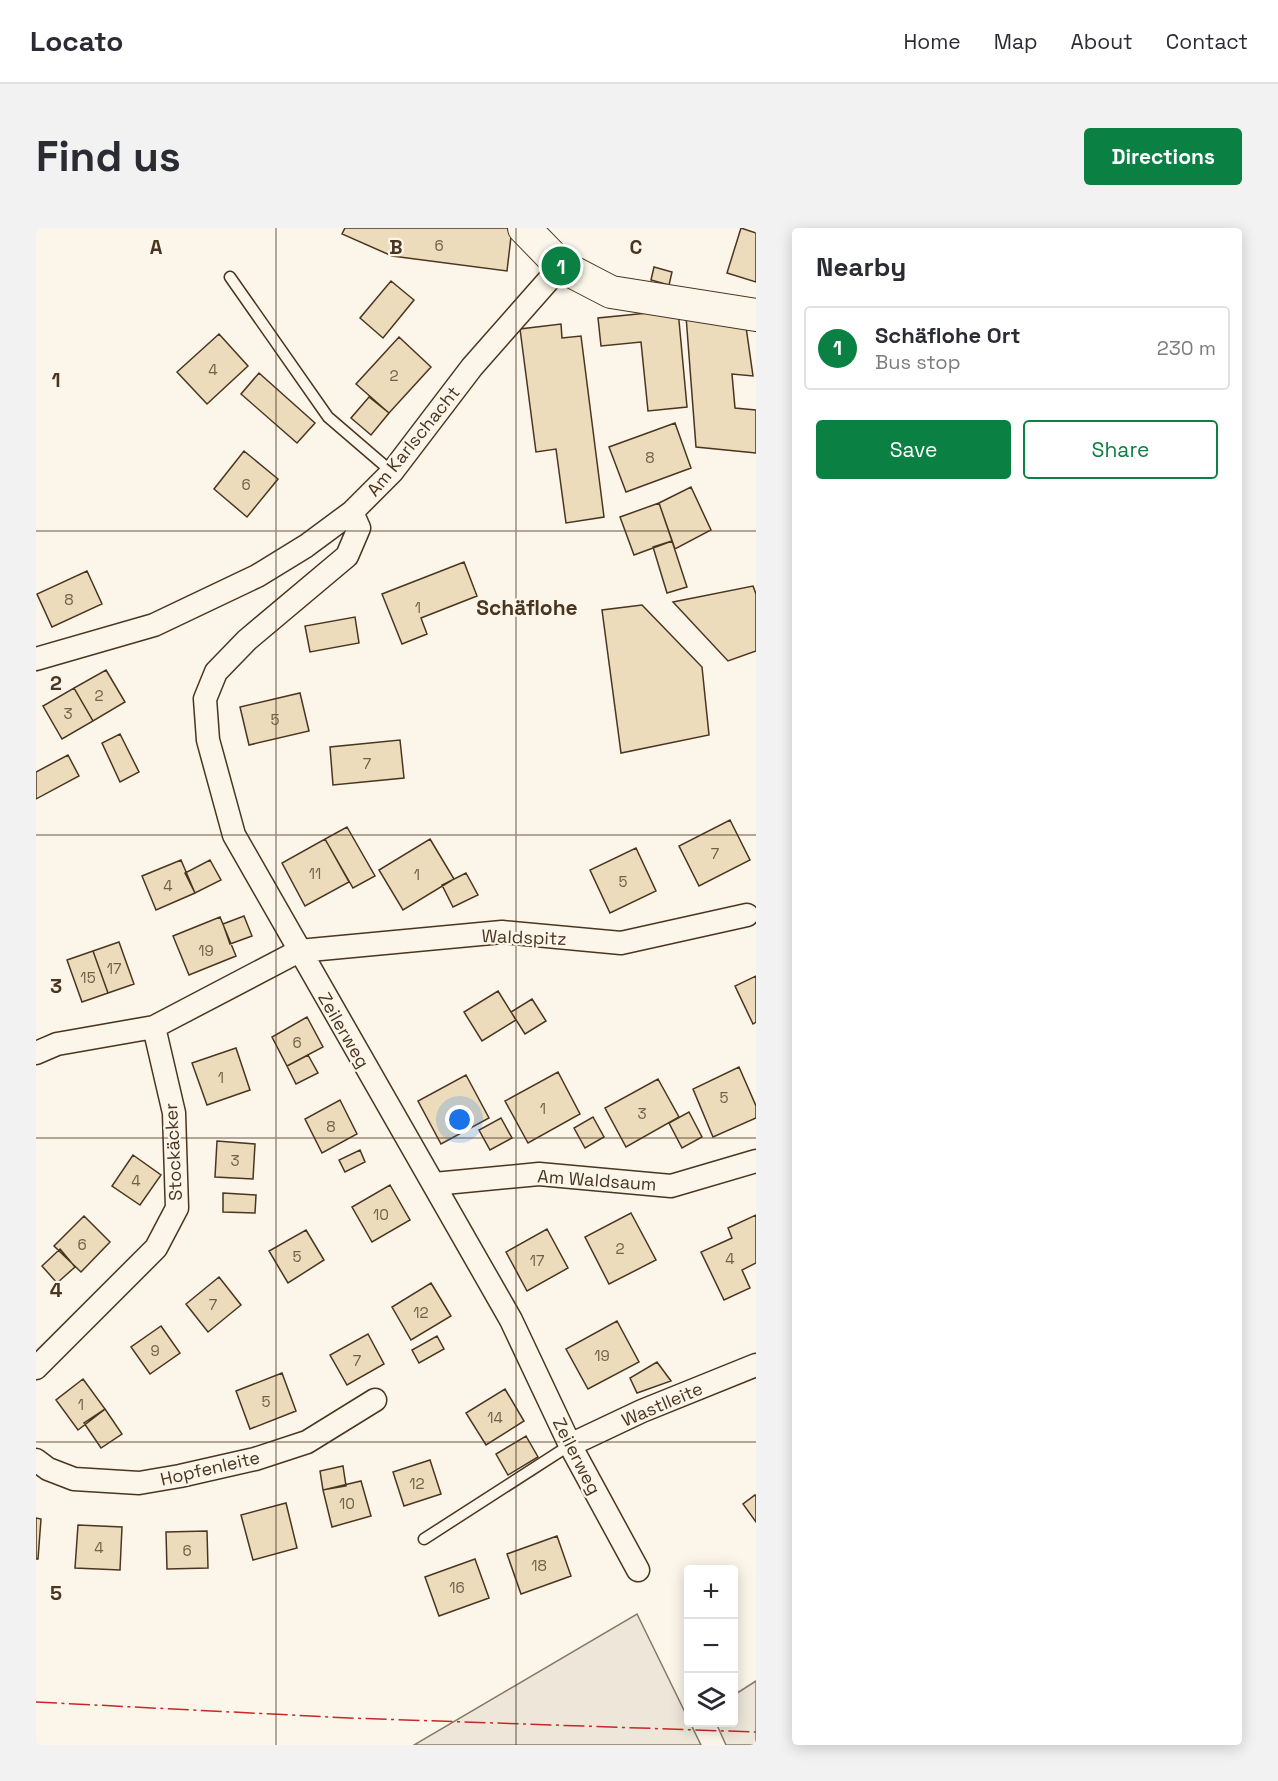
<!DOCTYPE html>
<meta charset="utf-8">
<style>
:root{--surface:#fff;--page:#f2f2f3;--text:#2b2b33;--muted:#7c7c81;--line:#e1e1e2;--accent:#0b8043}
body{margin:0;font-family:"Space Grotesk",sans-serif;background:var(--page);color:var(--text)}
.controls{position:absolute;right:18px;bottom:18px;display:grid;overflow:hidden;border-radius:6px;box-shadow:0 3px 15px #0003}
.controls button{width:54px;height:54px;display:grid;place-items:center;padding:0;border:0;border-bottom:2px solid var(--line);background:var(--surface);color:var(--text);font:30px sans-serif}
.you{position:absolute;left:424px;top:892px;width:21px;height:21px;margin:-15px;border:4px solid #fff;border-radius:50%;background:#1a73e8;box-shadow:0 0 0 9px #1a73e833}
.badge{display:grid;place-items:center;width:39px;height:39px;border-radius:50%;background:var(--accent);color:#fff;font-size:20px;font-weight:700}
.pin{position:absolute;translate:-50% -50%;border:3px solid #fff;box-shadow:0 2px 6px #0006}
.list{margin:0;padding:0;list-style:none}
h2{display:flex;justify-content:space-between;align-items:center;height:78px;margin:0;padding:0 24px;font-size:26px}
h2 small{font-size:20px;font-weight:400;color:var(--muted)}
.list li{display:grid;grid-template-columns:39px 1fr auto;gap:18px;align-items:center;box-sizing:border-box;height:84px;margin:0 12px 12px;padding:0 12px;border:2px solid var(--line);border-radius:6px}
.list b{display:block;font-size:22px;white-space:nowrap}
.list p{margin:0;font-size:20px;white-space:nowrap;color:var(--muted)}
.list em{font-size:20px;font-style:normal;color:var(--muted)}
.actions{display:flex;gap:12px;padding:18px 24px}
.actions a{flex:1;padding:14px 0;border:2px solid var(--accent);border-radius:6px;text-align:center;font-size:21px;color:var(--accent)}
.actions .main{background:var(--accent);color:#fff}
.icon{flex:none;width:33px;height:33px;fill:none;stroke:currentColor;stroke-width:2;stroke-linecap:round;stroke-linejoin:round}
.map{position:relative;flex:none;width:720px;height:1517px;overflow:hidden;border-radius:6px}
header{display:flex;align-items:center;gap:36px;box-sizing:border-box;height:84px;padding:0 30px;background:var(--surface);border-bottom:2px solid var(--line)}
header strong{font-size:28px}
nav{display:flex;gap:33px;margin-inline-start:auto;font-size:21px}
.intro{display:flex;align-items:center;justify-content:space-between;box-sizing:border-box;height:144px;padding:0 36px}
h1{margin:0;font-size:42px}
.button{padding:15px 27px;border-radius:6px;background:var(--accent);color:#fff;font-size:21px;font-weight:700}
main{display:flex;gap:36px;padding:0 36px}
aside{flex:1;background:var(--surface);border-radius:6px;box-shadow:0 3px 15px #0003}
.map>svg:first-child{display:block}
</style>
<header>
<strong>Locato</strong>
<nav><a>Home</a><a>Map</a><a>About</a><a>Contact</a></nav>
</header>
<div class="intro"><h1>Find us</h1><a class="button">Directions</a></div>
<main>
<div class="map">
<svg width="720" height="1517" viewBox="0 0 720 1517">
<rect width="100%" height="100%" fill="#fbf6e9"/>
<path fill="#ede6d9" stroke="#887966" stroke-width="1.5" d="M601,1386L665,1517H378Z
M720,1453V1517H690L680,1495L698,1494V1467Z"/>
<path fill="#ecdcbc" stroke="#4a3520" stroke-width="1.5" d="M309,0H476L471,43L356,28L306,6Z
M705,0L720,5V54L691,45Z
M618,39L636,44L633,57L615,52Z
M355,53L378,72L347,110L324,90Z
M642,82L651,179L612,183L605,114L565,118L562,90Z
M650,88L710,99L717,148L696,146L699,180L720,182V225L660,219Z
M525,96L526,110L545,108L568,289L530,295L520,221L500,224L484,101Z
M183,106L212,138L171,176L141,144Z
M363,109L395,139L353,185L320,156Z
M223,145L279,195L261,215L205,166Z
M333,169L353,185L335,207L315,190Z
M639,195L655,240L590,264L573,219Z
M208,223L242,251L211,289L178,261Z
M655,259L675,302L639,321L623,275Z
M623,275L636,313L598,327L584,289Z
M636,313L651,359L631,365L617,319Z
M428,334L441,368L385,390L391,406L366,416L346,366Z
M51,343L66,376L16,399L1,366Z
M717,358L720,366V423L692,433L637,374Z
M606,377L666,439L673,507L585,525L566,382Z
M319,389L323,415L274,424L269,398Z
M70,442L89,474L57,493L38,460Z
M38,460L57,493L26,511L7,478Z
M264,465L273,503L213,517L204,479Z
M84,506L103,544L84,554L66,515Z
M364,512L368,550L297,557L294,519Z
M32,527L43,548L0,571V544Z
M694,592L714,632L663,658L643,618Z
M311,599L339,648L317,660L289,611Z
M289,611L313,654L269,678L246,635Z
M394,611L418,651L367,682L343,642Z
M600,620L620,663L574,685L554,642Z
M145,632L159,665L120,682L106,648Z
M174,632L185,652L159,665L149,645Z
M430,645L442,667L417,679L406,657Z
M208,688L216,708L194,716L187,696Z
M184,689L200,728L153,747L137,708Z
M83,714L98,756L72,765L57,723Z
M57,723L72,765L46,774L31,732Z
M720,748V794L717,796L699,758Z
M462,763L480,792L446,813L428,784Z
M496,771L510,793L489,806L475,784Z
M271,789L287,819L251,838L236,809Z
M200,820L214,862L171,877L156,835Z
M272,827L282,845L260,856L251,838Z
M703,839L720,878V890L677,909L657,861Z
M522,844L544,886L492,915L469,873Z
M430,847L453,890L405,916L382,873Z
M622,851L643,889L590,919L569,880Z
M304,872L321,906L286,925L269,891Z
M653,884L666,909L646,920L633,895Z
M557,889L568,909L549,920L538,900Z
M465,890L476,910L454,922L443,902Z
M181,913L219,916L217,951L179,949Z
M324,922L329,934L309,944L303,932Z
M97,927L125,947L104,977L76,958Z
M354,957L374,992L336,1014L316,979Z
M187,965L220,967L219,985L187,984Z
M595,985L620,1032L573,1056L549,1009Z
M720,987V1035L706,1042L714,1060L688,1072L665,1024L696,1010L692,1000Z
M48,988L74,1014L45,1044L18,1018Z
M511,1001L532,1040L491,1063L470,1024Z
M270,1002L288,1032L252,1055L233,1023Z
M24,1021L39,1039L21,1055L6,1038Z
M183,1049L205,1077L172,1104L150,1076Z
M395,1055L415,1088L375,1112L356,1079Z
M581,1093L603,1134L552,1161L530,1121Z
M125,1098L144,1125L114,1146L95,1119Z
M332,1106L348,1136L311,1157L294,1127Z
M401,1108L408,1121L383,1135L376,1122Z
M621,1134L635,1153L601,1165L594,1150Z
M246,1145L260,1183L214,1201L200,1163Z
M47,1151L69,1181L42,1202L20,1172Z
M469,1161L488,1193L450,1217L430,1185Z
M69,1181L86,1206L65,1220L48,1195Z
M490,1208L502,1229L472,1247L460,1226Z
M394,1232L405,1266L368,1278L357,1244Z
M307,1238L310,1258L287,1262L284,1243Z
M325,1253L335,1288L296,1299L287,1262Z
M719,1267L720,1269V1294L707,1276Z
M250,1275L261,1320L217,1332L205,1287Z
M0,1290L5,1291L2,1331H0Z
M42,1297L86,1299L84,1342L39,1340Z
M171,1303L172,1340L131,1341L130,1304Z
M521,1308L535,1348L485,1366L471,1326Z
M439,1331L453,1370L403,1388L389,1349Z"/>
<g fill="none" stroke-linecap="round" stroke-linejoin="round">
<defs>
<path id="lane" d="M194,49L292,189L356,244
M388,1311L534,1217"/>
<path id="street" d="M316,284L323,300L311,328L211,412L180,444L169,471L172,512L198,607L475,1092L534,1217L602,1342
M0,431L118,397L221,348L270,318L316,284L356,244L436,139L525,38
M0,825L21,816L118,799L263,723L466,704L585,715L711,687
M398,956L503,946L635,958L720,933
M0,1140L120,1020L141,980L138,885L118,799
M534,1217L606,1183L720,1137
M0,1232L12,1241L38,1251L103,1255L144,1248L219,1231L271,1214L339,1172"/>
<path id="secondary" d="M488,0L525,38L575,64L720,87"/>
</defs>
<use href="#lane" stroke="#4a3520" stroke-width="13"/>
<use href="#street" stroke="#4a3520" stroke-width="25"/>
<use href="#secondary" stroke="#4a3520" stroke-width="34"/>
<use href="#lane" stroke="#fbf6e9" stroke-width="10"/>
<use href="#street" stroke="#fbf6e9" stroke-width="22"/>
<use href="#secondary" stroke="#fbf6e9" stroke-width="32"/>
<path stroke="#c62828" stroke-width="1.5" stroke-dasharray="21 4.5 3 4.5" stroke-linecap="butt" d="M0,1474L313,1490L720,1504"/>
</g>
<path fill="none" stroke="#4a3520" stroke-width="1.5" stroke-opacity="0.55" d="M240,0V1517M480,0V1517M0,303H720M0,607H720M0,910H720M0,1214H720"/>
<g text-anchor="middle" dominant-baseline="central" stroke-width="4.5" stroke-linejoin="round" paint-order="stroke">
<g font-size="15" fill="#725f47">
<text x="403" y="17">6</text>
<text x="177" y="141">4</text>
<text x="358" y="147">2</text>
<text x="614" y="229">8</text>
<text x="210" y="256">6</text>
<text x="33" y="371">8</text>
<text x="382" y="379">1</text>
<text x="63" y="467">2</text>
<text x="32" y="485">3</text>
<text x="239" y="491">5</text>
<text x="331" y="535">7</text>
<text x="679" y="625">7</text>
<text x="279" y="645">11</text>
<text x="381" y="646">1</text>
<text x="587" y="653">5</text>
<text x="132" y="657">4</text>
<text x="170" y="722">19</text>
<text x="78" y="740">17</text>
<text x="52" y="749">15</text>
<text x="261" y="814">6</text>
<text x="185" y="849">1</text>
<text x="688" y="869">5</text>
<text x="507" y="880">1</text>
<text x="606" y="885">3</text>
<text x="295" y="898">8</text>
<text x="199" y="932">3</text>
<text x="100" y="952">4</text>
<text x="345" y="986">10</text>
<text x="46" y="1016">6</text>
<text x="584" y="1020">2</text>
<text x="261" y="1028">5</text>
<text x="694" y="1030">4</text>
<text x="501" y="1032">17</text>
<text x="177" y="1076">7</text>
<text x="385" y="1084">12</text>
<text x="119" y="1122">9</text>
<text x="566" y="1127">19</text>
<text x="321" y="1132">7</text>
<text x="230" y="1173">5</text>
<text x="45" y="1176">1</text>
<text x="459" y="1189">14</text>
<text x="381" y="1255">12</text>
<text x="311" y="1275">10</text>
<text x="63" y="1319">4</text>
<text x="151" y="1322">6</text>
<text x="503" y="1337">18</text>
<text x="421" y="1359">16</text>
</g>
<g font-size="18" fill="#4a3520" stroke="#fbf6e9">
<text transform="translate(377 213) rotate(-51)">Am Karlschacht</text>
<text transform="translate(488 709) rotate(2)">Waldspitz</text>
<text transform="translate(308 802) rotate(60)">Zeilerweg</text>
<text transform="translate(137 924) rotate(-93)">Stockäcker</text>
<text transform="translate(561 952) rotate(4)">Am Waldsaum</text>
<text transform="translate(626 1176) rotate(-23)">Wastlleite</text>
<text transform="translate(541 1228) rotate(63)">Zeilerweg</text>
<text transform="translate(174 1240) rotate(-13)">Hopfenleite</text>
</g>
<g font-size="21" font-weight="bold" fill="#4a3520" stroke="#fbf6e9">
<text x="491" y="379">Schäflohe</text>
</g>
</g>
<g font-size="20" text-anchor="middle" font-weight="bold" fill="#4a3520" stroke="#fbf6e9" stroke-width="4.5" stroke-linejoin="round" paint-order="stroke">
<text x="120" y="26">A</text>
<text x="360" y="26">B</text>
<text x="600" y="26">C</text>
<text x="20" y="159">1</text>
<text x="20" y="462">2</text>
<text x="20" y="765">3</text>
<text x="20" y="1069">4</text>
<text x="20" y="1372">5</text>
</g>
</svg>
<div class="controls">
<button>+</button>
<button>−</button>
<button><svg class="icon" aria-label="layers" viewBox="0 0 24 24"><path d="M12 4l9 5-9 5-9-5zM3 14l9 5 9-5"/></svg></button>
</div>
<div class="you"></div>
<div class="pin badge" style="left:525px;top:38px">1</div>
</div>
<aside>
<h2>Nearby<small></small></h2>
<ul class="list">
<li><span class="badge">1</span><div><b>Schäflohe Ort</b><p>Bus stop</p></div><em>230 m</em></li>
</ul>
<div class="actions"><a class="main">Save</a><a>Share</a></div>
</aside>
</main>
